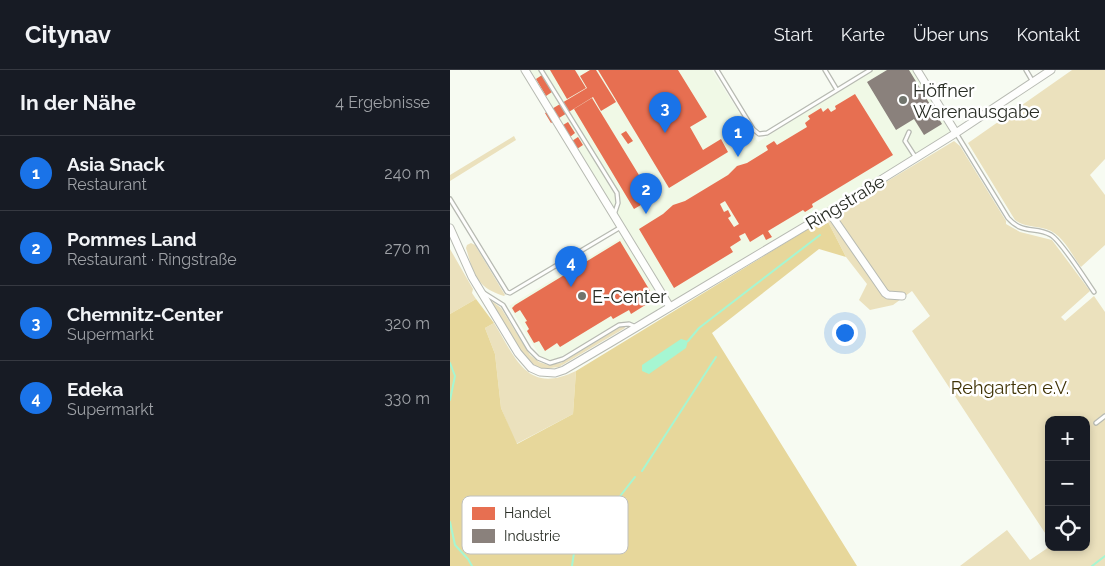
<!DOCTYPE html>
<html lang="de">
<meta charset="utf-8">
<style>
:root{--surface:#171b24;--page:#242831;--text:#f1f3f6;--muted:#9ea1a6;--line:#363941;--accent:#1a73e8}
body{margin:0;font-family:Raleway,sans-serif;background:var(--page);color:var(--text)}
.controls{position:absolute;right:15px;bottom:15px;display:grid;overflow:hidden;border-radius:10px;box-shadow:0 2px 8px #0003}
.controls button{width:45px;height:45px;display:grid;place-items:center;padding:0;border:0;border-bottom:1px solid var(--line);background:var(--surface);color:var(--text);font:25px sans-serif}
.you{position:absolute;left:394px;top:262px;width:18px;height:18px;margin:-12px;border:4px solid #fff;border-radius:50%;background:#1a73e8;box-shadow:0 0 0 8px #1a73e833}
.badge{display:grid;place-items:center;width:32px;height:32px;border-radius:50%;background:var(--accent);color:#fff;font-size:16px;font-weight:700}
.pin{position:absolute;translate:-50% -41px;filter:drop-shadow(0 1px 2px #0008)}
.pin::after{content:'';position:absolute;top:26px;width:18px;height:15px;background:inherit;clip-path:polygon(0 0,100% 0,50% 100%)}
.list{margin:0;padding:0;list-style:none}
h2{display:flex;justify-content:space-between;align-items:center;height:65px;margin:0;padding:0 20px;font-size:21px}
h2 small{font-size:16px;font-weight:400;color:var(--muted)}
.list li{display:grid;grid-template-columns:32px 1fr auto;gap:15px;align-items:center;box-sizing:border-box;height:75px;padding:0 20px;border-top:1px solid var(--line)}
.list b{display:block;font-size:19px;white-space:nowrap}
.list p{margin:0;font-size:16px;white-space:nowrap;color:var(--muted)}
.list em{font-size:16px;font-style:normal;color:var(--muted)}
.icon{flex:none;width:28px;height:28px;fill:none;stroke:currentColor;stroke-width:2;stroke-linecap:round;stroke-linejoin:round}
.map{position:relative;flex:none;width:655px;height:496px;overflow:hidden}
header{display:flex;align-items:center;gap:30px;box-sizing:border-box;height:70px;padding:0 25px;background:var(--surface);border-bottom:1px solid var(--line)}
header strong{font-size:24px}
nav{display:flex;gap:28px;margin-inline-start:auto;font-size:18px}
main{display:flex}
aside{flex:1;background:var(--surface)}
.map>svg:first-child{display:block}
</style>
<header>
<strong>Citynav</strong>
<nav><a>Start</a><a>Karte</a><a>Über uns</a><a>Kontakt</a></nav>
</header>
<main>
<aside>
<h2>In der Nähe<small>4 Ergebnisse</small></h2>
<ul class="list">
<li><span class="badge">1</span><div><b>Asia Snack</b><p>Restaurant</p></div><em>240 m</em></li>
<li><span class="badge">2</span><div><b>Pommes Land</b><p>Restaurant · Ringstraße</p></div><em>270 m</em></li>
<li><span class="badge">3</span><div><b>Chemnitz-Center</b><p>Supermarkt</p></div><em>320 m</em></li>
<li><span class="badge">4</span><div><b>Edeka</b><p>Supermarkt</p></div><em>330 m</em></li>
</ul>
</aside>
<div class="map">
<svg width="655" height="496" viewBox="0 0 655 496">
<rect width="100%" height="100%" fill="#f7fbf2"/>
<path fill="#f0f9e6" d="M79,0H262L308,72L423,0H463L501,63L200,245L95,294L59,236L176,165Z"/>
<path fill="#ebe1bd" d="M622,0H655V89L640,105L655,125V175L631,197C621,184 613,164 596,159C585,156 574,157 565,150L518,73Z
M64,66L66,70L0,111V105Z
M504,71L510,76L556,151V154L570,162L602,170L640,221L611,247L615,251L644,226L655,242V496H510L557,460L580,490L599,477H636V350H599V469L462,261L480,246L462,221L443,235L420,240L409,230L417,214L396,187L376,148Z
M21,173L25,175L55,225L54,226C26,217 24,205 16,178L17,175Z
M0,179L23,219L22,223L26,229L0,244Z
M39,229L51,238L80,285L89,292L98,295L111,293L172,256L174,255L175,258L109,297L92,299L84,295L72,283Z
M44,253C66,288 76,325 126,301L123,344L66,374L51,338L45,284L35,258Z"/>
<path fill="#e7d79b" d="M376,148L396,187L369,179L262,263L407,496H0V244L26,229L44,253L35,258L45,284L51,338L67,374L123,344L126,301Z"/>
<path fill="#a6f6d2" d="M231,269L238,271L236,278L199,304L192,301V295Z"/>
<path fill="#e76f51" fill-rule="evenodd" d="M100,0H125L136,18L117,29Z
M140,0H146L166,32L151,41L143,27L101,53L95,43L137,18L130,6Z
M148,0H228L257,47L240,57L253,80L271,69L278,82L219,118Z
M92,5L102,22L96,26L86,9Z
M405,24L443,85L362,134L363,137L355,142L353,140L318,161L322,167L316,170L313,164L300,172L295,163L289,166L291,170L280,177L283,182L224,218L189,159L213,144L223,135L235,131L278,105L287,96L297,93L318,80L316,76L324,71L327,75L357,57L355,53L360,49L358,46L371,38L373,42L378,38L381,42L386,39L385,36ZM275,131L289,154L284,157L278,148L281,146L278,140L274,142L270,134Z
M142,28L203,128L184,139L124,39Z
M118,52L125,63L120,67L113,55Z
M176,61L183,71L178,74L171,64Z
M128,67L133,75L127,79L122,71Z
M170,171L205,229L181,244L179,240L163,249L161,246L110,277L107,273L95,281L89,271L84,273L77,261L79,259L75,252L77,251L70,240L65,243L62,238L65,235Z"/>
<path fill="#8a817c" d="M437,0H459L492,54L474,65L464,49L446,60L417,12Z"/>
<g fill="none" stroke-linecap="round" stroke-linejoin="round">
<path stroke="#a6f6d2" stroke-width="2" d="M238,271L249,258L370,165
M0,293L5,306L0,330
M192,401L266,287
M0,452L5,475L18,489L22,496
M122,496L125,476L128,469L164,434L185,407
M642,496L655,486"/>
<defs>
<path id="service" d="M91,0L167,123L168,133L164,145
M267,0L303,59L309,64L317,63L420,0
M375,0L387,20
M576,0L583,12
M459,62L455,71L466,88
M506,63L558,148C573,165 585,156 601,165C612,172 635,209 644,222
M0,129L57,222L60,223L171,157
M34,223L53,235L79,279L88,288L100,293L113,289L169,255L179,254L186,257
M646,353L655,346"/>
<path id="minor" d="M75,0L220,237
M467,0L506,63
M379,142L435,223L438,225L452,226
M0,158L22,207L68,283L81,298L90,302L105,303L114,300L160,273L379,142L506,63L601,0"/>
</defs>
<use href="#service" stroke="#b7bab2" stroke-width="5.5"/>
<use href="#minor" stroke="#b7bab2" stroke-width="9"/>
<use href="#service" stroke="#fefefd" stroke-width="3"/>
<use href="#minor" stroke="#fefefd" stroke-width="7"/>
</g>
<g fill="#71756d" stroke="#fff" stroke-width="2">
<circle cx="453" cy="30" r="5"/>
<circle cx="132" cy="226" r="5"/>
</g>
<g text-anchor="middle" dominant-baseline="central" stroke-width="5" stroke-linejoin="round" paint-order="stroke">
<g font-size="18" fill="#292d25" stroke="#fff" text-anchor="start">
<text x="463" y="20">Höffner<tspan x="463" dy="21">Warenausgabe</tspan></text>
<text x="142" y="226">E-Center</text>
</g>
<g font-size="18" fill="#292d25" stroke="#fff">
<text transform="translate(395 132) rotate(-31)">Ringstraße</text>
</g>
<g font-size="18" fill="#403306" stroke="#fff">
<text x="560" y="317">Rehgarten e.V.</text>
</g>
</g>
<rect x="12" y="426" width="166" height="58" rx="8" fill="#fff" stroke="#bfc0be" stroke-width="1"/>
<rect x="22" y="437" width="23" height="13" fill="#e76f51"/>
<rect x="22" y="459" width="23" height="14" fill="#8a817c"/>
<g font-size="14" fill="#292d25">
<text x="54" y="448">Handel</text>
<text x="54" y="471">Industrie</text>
</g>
</svg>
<div class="controls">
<button>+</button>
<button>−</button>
<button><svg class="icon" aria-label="locate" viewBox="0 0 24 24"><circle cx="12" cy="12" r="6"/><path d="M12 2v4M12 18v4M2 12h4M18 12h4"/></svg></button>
</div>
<div class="you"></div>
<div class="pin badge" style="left:288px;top:87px">1</div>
<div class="pin badge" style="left:196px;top:144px">2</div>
<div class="pin badge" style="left:215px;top:63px">3</div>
<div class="pin badge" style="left:121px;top:217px">4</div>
</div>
</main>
